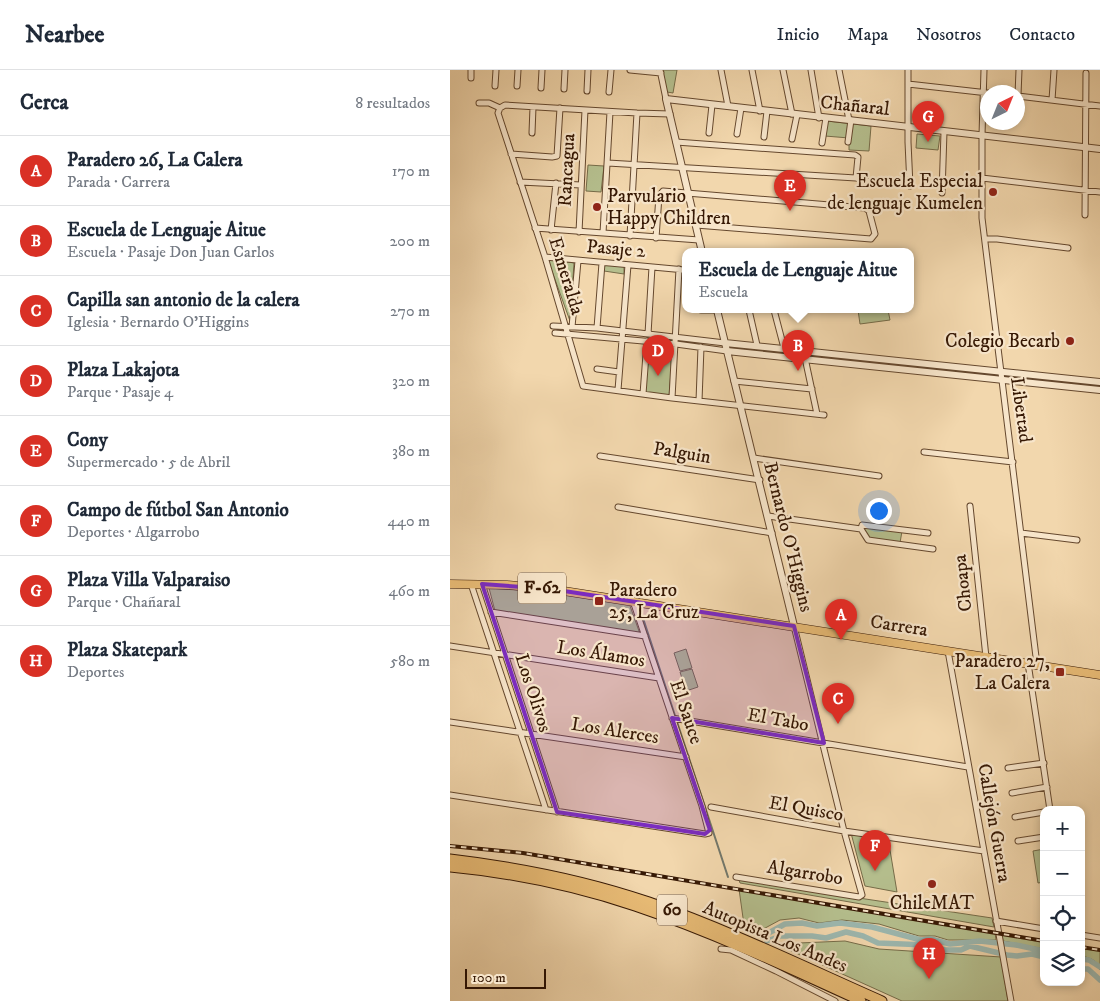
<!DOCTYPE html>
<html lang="es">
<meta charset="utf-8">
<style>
:root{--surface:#fff;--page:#f2f2f3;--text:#1f2937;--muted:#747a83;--line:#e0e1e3;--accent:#d93025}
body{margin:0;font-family:"IM FELL DW Pica",serif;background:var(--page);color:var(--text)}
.controls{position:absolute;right:15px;bottom:15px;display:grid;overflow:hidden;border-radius:10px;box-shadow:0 2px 8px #0003}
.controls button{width:45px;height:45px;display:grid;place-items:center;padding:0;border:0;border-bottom:1px solid var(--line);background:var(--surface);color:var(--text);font:25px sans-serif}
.compass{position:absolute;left:530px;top:15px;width:45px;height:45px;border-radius:50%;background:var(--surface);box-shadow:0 2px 8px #0003;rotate:43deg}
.scale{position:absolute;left:15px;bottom:12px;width:81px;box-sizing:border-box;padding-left:5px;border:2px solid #361804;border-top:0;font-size:14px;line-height:18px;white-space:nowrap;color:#361804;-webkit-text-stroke:4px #f7e5ca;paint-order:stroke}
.you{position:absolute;left:428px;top:440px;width:18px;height:18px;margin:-12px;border:4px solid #fff;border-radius:50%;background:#1a73e8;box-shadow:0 0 0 8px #1a73e833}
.badge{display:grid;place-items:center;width:32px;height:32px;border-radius:50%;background:var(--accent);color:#fff;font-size:16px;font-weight:700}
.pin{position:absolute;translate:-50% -41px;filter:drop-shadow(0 1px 2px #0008)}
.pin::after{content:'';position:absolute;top:26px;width:18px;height:15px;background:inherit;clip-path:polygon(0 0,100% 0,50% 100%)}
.popup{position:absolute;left:232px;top:178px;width:232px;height:65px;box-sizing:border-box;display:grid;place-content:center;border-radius:10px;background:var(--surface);filter:drop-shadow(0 1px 4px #0005);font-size:16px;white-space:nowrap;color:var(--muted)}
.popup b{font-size:19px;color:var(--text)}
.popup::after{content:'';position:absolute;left:50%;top:100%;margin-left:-10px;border:10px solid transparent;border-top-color:var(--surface)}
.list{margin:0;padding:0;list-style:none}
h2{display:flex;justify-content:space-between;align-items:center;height:65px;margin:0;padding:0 20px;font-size:21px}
h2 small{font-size:16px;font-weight:400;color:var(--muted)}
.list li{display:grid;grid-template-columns:32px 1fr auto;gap:15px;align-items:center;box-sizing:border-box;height:70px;padding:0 20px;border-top:1px solid var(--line)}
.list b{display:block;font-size:19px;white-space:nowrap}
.list p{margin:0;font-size:16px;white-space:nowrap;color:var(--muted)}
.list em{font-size:16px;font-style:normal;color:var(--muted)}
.icon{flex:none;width:28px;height:28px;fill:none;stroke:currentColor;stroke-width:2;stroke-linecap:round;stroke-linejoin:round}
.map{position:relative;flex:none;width:650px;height:931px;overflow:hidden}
header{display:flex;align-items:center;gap:30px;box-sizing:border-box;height:70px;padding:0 25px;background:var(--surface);border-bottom:1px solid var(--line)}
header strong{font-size:24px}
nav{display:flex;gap:28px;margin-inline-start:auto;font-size:18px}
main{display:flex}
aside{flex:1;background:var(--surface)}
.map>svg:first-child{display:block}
</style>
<header>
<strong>Nearbee</strong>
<nav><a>Inicio</a><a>Mapa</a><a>Nosotros</a><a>Contacto</a></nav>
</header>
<main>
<aside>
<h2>Cerca<small>8 resultados</small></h2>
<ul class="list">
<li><span class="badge">A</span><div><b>Paradero 26, La Calera</b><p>Parada · Carrera</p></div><em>170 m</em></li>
<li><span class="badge">B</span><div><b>Escuela de Lenguaje Aitue</b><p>Escuela · Pasaje Don Juan Carlos</p></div><em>200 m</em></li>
<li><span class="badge">C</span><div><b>Capilla san antonio de la calera</b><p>Iglesia · Bernardo O'Higgins</p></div><em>270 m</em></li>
<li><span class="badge">D</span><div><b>Plaza Lakajota</b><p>Parque · Pasaje 4</p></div><em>320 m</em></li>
<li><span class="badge">E</span><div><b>Cony</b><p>Supermercado · 5 de Abril</p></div><em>380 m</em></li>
<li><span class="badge">F</span><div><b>Campo de fútbol San Antonio</b><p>Deportes · Algarrobo</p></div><em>440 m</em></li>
<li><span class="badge">G</span><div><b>Plaza Villa Valparaiso</b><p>Parque · Chañaral</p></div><em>460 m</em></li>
<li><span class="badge">H</span><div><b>Plaza Skatepark</b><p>Deportes</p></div><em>580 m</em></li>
</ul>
</aside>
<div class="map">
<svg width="650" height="931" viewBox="0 0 650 931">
<rect width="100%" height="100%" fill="#f2d7ad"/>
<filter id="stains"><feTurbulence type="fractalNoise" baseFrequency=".004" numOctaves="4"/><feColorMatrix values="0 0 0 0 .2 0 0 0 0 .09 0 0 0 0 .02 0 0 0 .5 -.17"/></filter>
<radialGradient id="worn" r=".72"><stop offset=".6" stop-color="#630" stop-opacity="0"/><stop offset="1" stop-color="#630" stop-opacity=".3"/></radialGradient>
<path fill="#b5bf8e" stroke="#766c49" d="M212,0H227L223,23L217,22Z
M377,51L421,56L419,81L399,80V68L375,66Z
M467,64L490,66L488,80L466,78Z
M138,95L154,96L151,122L136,121Z
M100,189L124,193L120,251L98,190Z
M155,194L174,195V204L154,201Z
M408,240H438L440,250L410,254Z
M197,287L222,290L219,326L194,322Z
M414,456L452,461L450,473L419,469L413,460Z
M39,518L107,523L179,533L190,564L45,541Z
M236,579L242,598L230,601L224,583Z
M242,599L248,617L236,621L230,602Z
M401,763L438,768L447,822L415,816Z
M594,779V812L588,813L583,781Z
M289,810L542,848L544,857L290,813Z
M289,819L545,863L546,870H498L485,866H469L429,854L392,850L369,853L349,848L330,850L306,863L294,855Z
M552,863L594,870V879L553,871Z
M395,871L429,879L551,887L558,931H452L326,874Z
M631,877L650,880V900C647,890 641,888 631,886Z"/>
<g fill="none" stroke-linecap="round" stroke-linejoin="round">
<path stroke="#73786b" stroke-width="2" d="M189,536L278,807"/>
<path stroke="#9cb8b0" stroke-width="5.5" d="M315,865L335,854L352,853L367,856L390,853L422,857L471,870L481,869L500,874L530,871L566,875L594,881
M317,871L331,866H362L376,868L396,862L413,866L428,873L477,875L495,880H511L520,876L557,885L567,886L582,884L594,887
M631,889L639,890L650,897
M631,899H638L650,910"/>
<defs>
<path id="minor" d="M180,0L211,3
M210,0L216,29
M271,0L278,36
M302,0L310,41
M333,0L342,44
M361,0L369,48
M389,0L399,50
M458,0V72L460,116
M534,0L532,65V148L587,595
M21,8V0
M458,14L538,23
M45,16L46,0
M67,16L68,0
M91,18L92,0
M114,19L115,0
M137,21L138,0
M159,22L161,0
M568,25L569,0
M568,26L650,36
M602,30L604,0
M29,33H39L50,38
M50,38L48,43L95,187L133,316L222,328L374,345
M50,38L55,35L187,43L220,44
M82,63L83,37
M259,63L262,35
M287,64L291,38
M314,67L317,41
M342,69L347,45
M226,72L405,85L408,87L406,108
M398,72L401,50
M372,73L376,48
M61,84L102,87L107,86L110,38
M158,93L406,108L420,112
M532,108L650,122
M70,112L131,115
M492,123L494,62
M635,145L636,3
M85,158L249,170
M101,160L106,113
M129,162L135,40
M153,163L160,42
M180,166L187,43
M206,168L209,126L213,121L415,138L419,141L425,164L421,169L246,155
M535,169H547L618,178
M95,187L235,200
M251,240H267
M299,240L307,275
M324,240L334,278
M103,256L147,258L275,273
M122,257L128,191
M147,258L152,193
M105,263L226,274L277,281
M198,264L202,197
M355,288L367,344
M147,299L169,302
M284,311L362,319
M168,320L178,195
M193,324L197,271
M222,328L229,199
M249,331L251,277
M474,382L563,392
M150,386L310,410
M304,388L429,406
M520,436L536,587
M168,437L322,463
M318,446L411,459L412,455L478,463
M411,459L418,470L483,479
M571,463L627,470
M21,514L96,740
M32,514L107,742
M41,542L195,566
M0,576L209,608
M498,581L561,931
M578,593L600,740
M222,648L518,697
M0,652L236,687
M558,698L594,693
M562,723L597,717
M0,725L255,764L259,763L252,736L183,531
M261,737L394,761L534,781
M565,747L594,742
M568,771L594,767
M286,807L409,827L412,825L394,761L344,556
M546,851L594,859
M631,865L650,868
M271,879L281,880L326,901L385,931"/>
<path id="tertiary" d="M252,182L216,29L650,79
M267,240L344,556
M275,273L650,312
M277,281L650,320"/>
<path id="primary" d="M0,514L57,515L101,519L650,605"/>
<path id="motorway" d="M0,789C68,797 134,810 199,832C279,860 355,897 432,931
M0,797C63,803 125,816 185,836C262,862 337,897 411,931"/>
</defs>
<use href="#minor" stroke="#65482e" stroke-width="7"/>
<use href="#tertiary" stroke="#65482e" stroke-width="8"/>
<use href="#primary" stroke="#361804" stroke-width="9"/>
<use href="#motorway" stroke="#361804" stroke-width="11"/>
<use href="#minor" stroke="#f7e5ca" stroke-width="5"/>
<use href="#tertiary" stroke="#f7e5ca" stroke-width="6"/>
<use href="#primary" stroke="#e9bc76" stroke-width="8"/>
<use href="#motorway" stroke="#e9bc76" stroke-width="9"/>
<defs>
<path id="rail" d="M0,776L73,783L594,871
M631,877L650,880"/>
</defs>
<use href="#rail" stroke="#361804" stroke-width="4"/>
<use href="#rail" stroke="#f7e5ca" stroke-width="2" stroke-dasharray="5.5" stroke-linecap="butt"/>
</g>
<path fill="#7b2cbf" fill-opacity="0.2" stroke="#7b2cbf" stroke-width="4" stroke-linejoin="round" d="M32,514L101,519L344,556L374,673L222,648L260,760L255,764L107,742Z"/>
<g fill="#8f2418" stroke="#f7e5ca" stroke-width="2">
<circle cx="543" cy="122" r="5"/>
<circle cx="147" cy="137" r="5"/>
<circle cx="620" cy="271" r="5"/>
<rect x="144" y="526" width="10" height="10" rx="2.5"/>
<rect x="605" y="597" width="10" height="10" rx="2.5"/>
<circle cx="482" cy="814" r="5"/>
</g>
<g text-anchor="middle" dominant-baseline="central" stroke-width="4.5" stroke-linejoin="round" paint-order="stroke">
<g fill="#f7e5ca" stroke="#70563f" stroke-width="1">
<rect x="68" y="502.5" width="48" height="31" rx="4"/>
<rect x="207" y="824.5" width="30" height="31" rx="4"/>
</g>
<g font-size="18" font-weight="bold" fill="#361804">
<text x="92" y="518">F-62</text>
<text x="222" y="840">60</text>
</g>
<g font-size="19" fill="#361804" stroke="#f7e5ca">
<text transform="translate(405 36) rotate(6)">Chañaral</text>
<text transform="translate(117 100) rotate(-87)">Rancagua</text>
<text transform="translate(166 179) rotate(5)">Pasaje 2</text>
<text transform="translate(116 206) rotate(73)">Esmeralda</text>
<text transform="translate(571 340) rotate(82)">Libertad</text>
<text transform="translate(232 383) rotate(9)">Palguin</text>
<text transform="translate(338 467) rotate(76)">Bernardo O'Higgins</text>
<text transform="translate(513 513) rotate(-96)">Choapa</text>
<text transform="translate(449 556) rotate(9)">Carrera</text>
<text transform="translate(151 584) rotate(9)">Los Álamos</text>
<text transform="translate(83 623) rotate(72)">Los Olivos</text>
<text transform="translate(236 642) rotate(71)">El Sauce</text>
<text transform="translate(328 650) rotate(10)">El Tabo</text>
<text transform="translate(165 661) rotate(9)">Los Alerces</text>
<text transform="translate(356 739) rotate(10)">El Quisco</text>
<text transform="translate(544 753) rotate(80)">Callejón Guerra</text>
<text transform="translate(355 803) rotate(9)">Algarrobo</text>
<text transform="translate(325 867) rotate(23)">Autopista Los Andes</text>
</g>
<g font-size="19" fill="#361804" stroke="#f7e5ca" text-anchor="end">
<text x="533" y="111">Escuela Especial<tspan x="533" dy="22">de lenguaje Kumelen</tspan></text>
<text x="157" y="126" text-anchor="start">Parvulario<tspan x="157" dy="22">Happy Children</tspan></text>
<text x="610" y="271">Colegio Becarb</text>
<text x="159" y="520" text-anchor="start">Paradero<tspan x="159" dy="22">25, La Cruz</tspan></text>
<text x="600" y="591">Paradero 27,<tspan x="600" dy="22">La Calera</tspan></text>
<text x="482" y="833" text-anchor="middle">ChileMAT</text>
</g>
</g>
<rect width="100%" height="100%" filter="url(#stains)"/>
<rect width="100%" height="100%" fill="url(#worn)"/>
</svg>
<div class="controls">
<button>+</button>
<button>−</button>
<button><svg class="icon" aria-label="locate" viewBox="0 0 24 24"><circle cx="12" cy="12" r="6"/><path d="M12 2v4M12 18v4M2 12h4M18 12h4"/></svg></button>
<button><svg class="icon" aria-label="layers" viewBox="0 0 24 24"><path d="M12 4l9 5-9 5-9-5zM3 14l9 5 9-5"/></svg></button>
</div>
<svg class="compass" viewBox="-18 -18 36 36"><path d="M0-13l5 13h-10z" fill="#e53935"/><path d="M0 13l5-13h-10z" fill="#747a83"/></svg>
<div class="scale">100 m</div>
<div class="you"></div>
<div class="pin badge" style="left:391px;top:570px">A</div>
<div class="pin badge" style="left:348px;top:301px">B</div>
<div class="popup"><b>Escuela de Lenguaje Aitue</b>Escuela</div>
<div class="pin badge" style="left:388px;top:654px">C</div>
<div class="pin badge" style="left:208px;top:306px">D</div>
<div class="pin badge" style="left:340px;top:141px">E</div>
<div class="pin badge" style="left:425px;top:801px">F</div>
<div class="pin badge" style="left:478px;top:72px">G</div>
<div class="pin badge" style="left:479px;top:909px">H</div>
</div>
</main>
